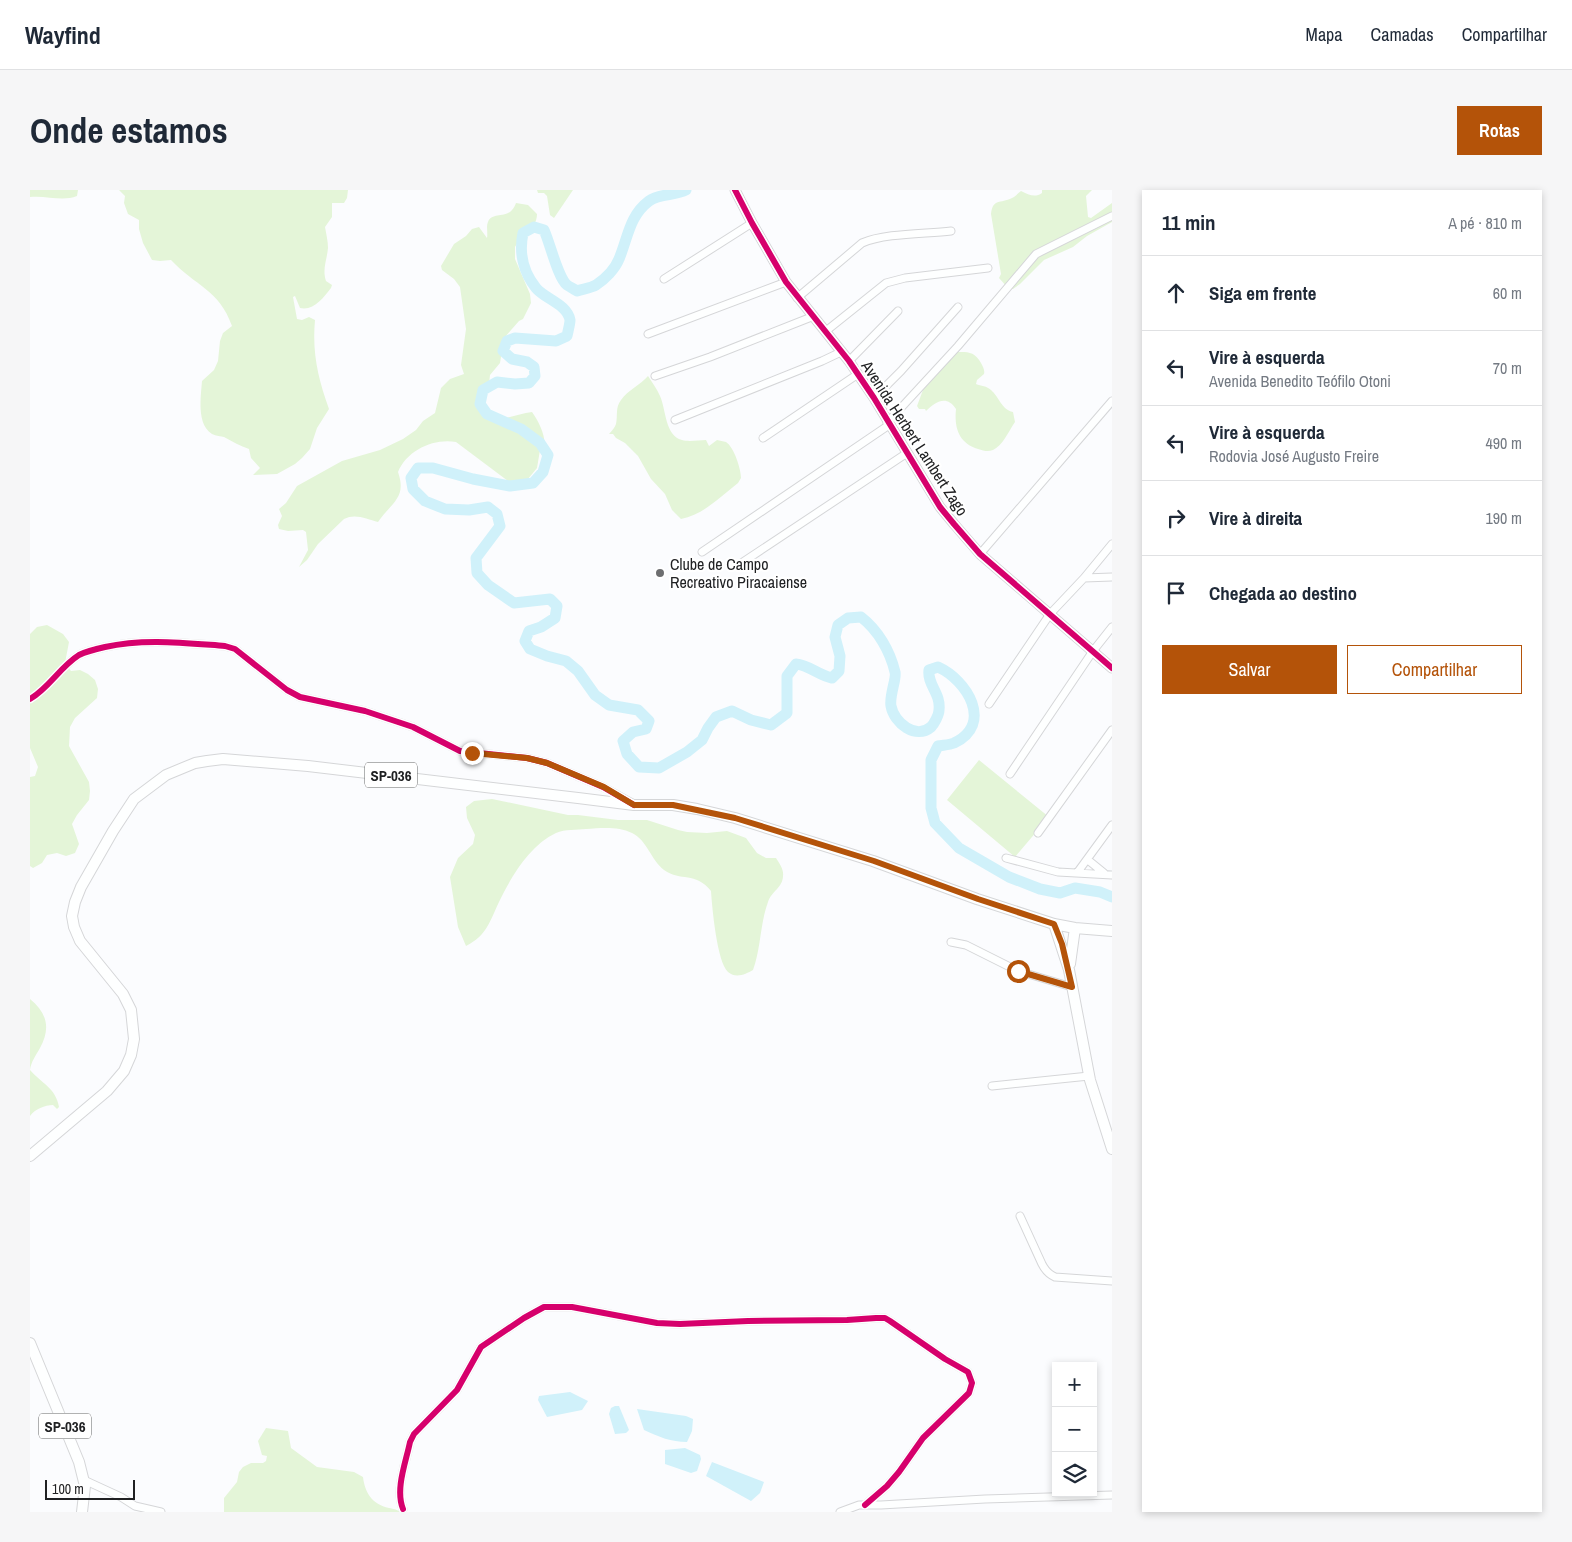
<!DOCTYPE html>
<html lang="pt">
<meta charset="utf-8">
<style>
:root{--surface:#fff;--page:#f6f6f7;--text:#1f2937;--muted:#747a83;--line:#e0e1e3;--accent:#b45309}
body{margin:0;font-family:"Archivo Narrow",sans-serif;background:var(--page);color:var(--text)}
.controls{position:absolute;right:15px;bottom:15px;display:grid;overflow:hidden;border-radius:0px;box-shadow:0 2px 8px #0003}
.controls button{width:45px;height:45px;display:grid;place-items:center;padding:0;border:0;border-bottom:1px solid var(--line);background:var(--surface);color:var(--text);font:25px sans-serif}
.scale{position:absolute;left:15px;bottom:12px;width:90px;box-sizing:border-box;padding-left:5px;border:2px solid #202123;border-top:0;font-size:14px;line-height:18px;white-space:nowrap;color:#202123;-webkit-text-stroke:4px #fff;paint-order:stroke}
.stop{position:absolute;width:15px;height:15px;margin:-11px;border:4px solid #b45309;border-radius:50%;background:#fff}
.stop.end{background:#b45309;border-color:#fff;box-shadow:0 1px 5px #0008}
.list{margin:0;padding:0;list-style:none}
h2{display:flex;justify-content:space-between;align-items:center;height:65px;margin:0;padding:0 20px;font-size:21px}
h2 small{font-size:16px;font-weight:400;color:var(--muted)}
.list li{display:grid;grid-template-columns:32px 1fr auto;gap:15px;align-items:center;box-sizing:border-box;height:75px;padding:0 20px;border-top:1px solid var(--line)}
.list b{display:block;font-size:19px;white-space:nowrap}
.list p{margin:0;font-size:16px;white-space:nowrap;color:var(--muted)}
.list em{font-size:16px;font-style:normal;color:var(--muted)}
.actions{display:flex;gap:10px;padding:15px 20px}
.actions a{flex:1;padding:11px 0;border:1px solid var(--accent);border-radius:0px;text-align:center;font-size:18px;color:var(--accent)}
.actions .main{background:var(--accent);color:#fff}
.icon{flex:none;width:28px;height:28px;fill:none;stroke:currentColor;stroke-width:2;stroke-linecap:round;stroke-linejoin:round}
.map{position:relative;flex:none;width:1082px;height:1322px;overflow:hidden;border-radius:0px}
header{display:flex;align-items:center;gap:30px;box-sizing:border-box;height:70px;padding:0 25px;background:var(--surface);border-bottom:1px solid var(--line)}
header strong{font-size:24px}
nav{display:flex;gap:28px;margin-inline-start:auto;font-size:18px}
.intro{display:flex;align-items:center;justify-content:space-between;box-sizing:border-box;height:120px;padding:0 30px}
h1{margin:0;font-size:35px}
.button{padding:12px 22px;border-radius:0px;background:var(--accent);color:#fff;font-size:18px;font-weight:700}
main{display:flex;gap:30px;padding:0 30px}
aside{flex:1;background:var(--surface);border-radius:0px;box-shadow:0 2px 8px #0003}
.map>svg:first-child{display:block}
</style>
<header>
<strong>Wayfind</strong>
<nav><a>Mapa</a><a>Camadas</a><a>Compartilhar</a></nav>
</header>
<div class="intro"><h1>Onde estamos</h1><a class="button">Rotas</a></div>
<main>
<div class="map">
<svg width="1082" height="1322" viewBox="0 0 1082 1322">
<rect width="100%" height="100%" fill="#fbfcfe"/>
<path fill="#e4f5d8" d="M0,0H48L47,6C32,12 16,5 0,7Z
M89,0H318L317,8L314,13H302V27L295,37C296,43 298,51 298,58C297,70 292,79 296,91L302,95L301,98C293,108 284,121 270,118L265,106L263,107L267,129L272,130L279,127L285,130C282,163 288,188 299,219L287,238L280,259L272,268L265,274L247,284L223,285L230,278L221,268L219,259C210,256 203,252 194,247C191,246 186,246 182,244C166,234 171,206 172,191L184,180L188,171L190,151L193,143L202,136C189,99 165,96 141,70L130,71L122,70L113,53L109,39V30L98,24L94,13L95,6Z
M507,0H543L524,28L520,25L517,6L514,3H508Z
M1012,0H1062L1056,6L1058,27L1061,28L1082,13V32L1057,46L1043,57L1014,70L990,94L983,99L978,98L969,88L971,84L961,24C963,8 970,14 982,8C985,7 988,3 991,1C999,5 1005,8 1012,3Z
M486,13L498,15L507,24C507,39 491,46 485,57V69L500,104L501,113L493,129L489,131L474,148L470,173L460,185L459,194L453,201L446,215L451,224C468,235 484,224 502,222C509,232 514,242 515,255L510,260L507,278L493,295L478,291L426,252C404,248 377,260 368,282C377,308 362,312 348,332C337,329 325,323 314,329L288,354L277,370L269,377L278,360L276,342L273,340L258,341L249,339L248,335L252,326L249,319L256,313L267,296L312,271L350,260L373,249L386,240L393,231L405,223L411,198L420,189L434,184L431,175L436,139L430,97L424,89L412,80L411,76L424,54L436,46L442,39L449,37L457,48C458,43 456,36 458,32C463,20 479,32 486,13Z
M923,162C936,162 944,160 951,173C953,177 955,180 954,184L947,190L946,194C951,196 957,196 961,200C969,207 972,220 983,222L985,232L983,235C978,243 972,256 963,260C958,262 954,261 948,259C929,253 924,238 926,219C917,205 906,211 896,221L895,219H889L887,216L896,192Z
M618,186C622,192 627,199 630,206C636,219 635,246 652,250C659,252 669,250 676,250L679,256L687,250C690,251 693,251 696,252C704,257 711,279 711,288L708,293C690,307 673,325 651,329L642,320L635,304L621,289L608,266L595,253L586,248L583,244H579C582,241 585,237 586,234C588,225 585,218 591,210C598,200 610,195 618,186Z
M17,435L33,444L39,452L35,473L41,481L50,480L58,484L65,490L68,499L67,508L45,528L40,537L39,556L59,592L60,601L59,610L47,625L42,634L49,654L45,663L36,666L27,663L17,665L12,673L3,678L0,676V587L5,586L8,577L0,558V444L7,437Z
M949,570L1019,627L985,667L917,610Z
M462,609L538,625H548L588,630H617L648,640L657,642L677,643L697,641L716,648L727,663L736,668H746C749,673 754,679 753,686C753,697 741,702 738,712C730,734 731,758 723,780C716,784 706,789 698,782C687,772 682,717 681,701C665,681 651,692 634,680C621,670 617,650 602,643C588,636 571,638 556,639C547,640 535,639 526,643C500,655 481,687 469,712C459,733 457,745 436,756L428,737L420,687L428,668L443,654L445,645L437,628L436,617L444,611Z
M0,809C17,823 21,838 10,858C6,865 1,872 0,880C11,893 26,898 29,917L27,919L23,915C15,915 5,919 0,926Z
M236,1238L258,1241L261,1258L287,1277L324,1282L333,1287C335,1303 342,1314 359,1318C364,1319 366,1319 370,1322H194V1308L207,1292L209,1282L213,1277L221,1273H233L236,1271L237,1266L232,1265L228,1251Z"/>
<path fill="#d0f1fa" d="M540,1202L558,1211L552,1220L517,1227L508,1210L509,1206Z
M585,1216H589L599,1240L596,1243L585,1244L579,1224L581,1218Z
M607,1219L656,1226L663,1229L662,1241L657,1252C641,1252 629,1247 614,1240Z
M655,1258L670,1265L671,1269L667,1281L661,1283L635,1274V1260Z
M682,1272L734,1292L730,1303L721,1311L676,1286Z"/>
<g fill="none" stroke-linecap="round" stroke-linejoin="round">
<path stroke="#d0f1fa" stroke-width="11" d="M656,0C645,6 630,3 619,11C599,26 598,48 589,69C585,79 575,89 566,95C561,98 553,99 547,101C544,99 540,97 537,95C528,88 520,53 514,40L504,37L493,43C489,62 493,82 506,98C515,109 537,114 540,130C540,134 538,141 537,146L526,151L485,148L477,151L473,161L482,169L497,172L504,177L505,186L499,193L485,194L467,192L453,200L450,214L457,224L491,239L510,253L518,265L513,282L503,293L480,296L443,289L403,278H388L381,288L383,299L395,311L415,319L439,320L458,317L467,324L470,336L446,368L447,383L458,395L484,413L520,409L527,416L525,428L511,437L499,441L495,451L500,459L517,466L536,471L548,481L565,505L579,515L608,520L619,531L616,539L603,542L593,551L597,564L609,577L629,578L657,562L672,550L678,538L686,527L702,521L721,530L741,535L757,523V486L766,474C779,475 788,485 802,488L809,481L810,466L805,447L808,435L818,428L831,427C848,440 860,461 865,482C867,488 859,506 861,516C864,533 886,550 901,537C904,534 909,525 909,520C911,503 897,495 899,480L908,477C937,490 964,534 924,553C919,555 913,555 908,556L901,570V618L905,633L929,658L979,687L1010,699L1030,703L1045,698L1070,702L1082,707"/>
<defs>
<path id="minor" d="M634,89L722,33
M767,108L832,53C855,43 895,44 921,41
M796,141L856,93L875,88L958,78
M618,144L756,92
M819,171L868,121
M625,186L680,167L784,126
M844,208L871,181L928,117
M645,230L792,171L811,162
M857,233L928,156L1006,64L1082,26
M733,248L828,184
M672,362L859,235
M950,364L1082,211
M710,374L877,263
M1054,388L1082,387
M0,509C19,498 30,477 49,465C57,461 66,459 75,457C114,448 155,453 195,456L205,459L257,500L270,507L335,521L383,537L430,561L497,568L517,573L573,597L602,613
M959,514L1020,424L1054,388L1082,354
M980,584L1063,461L1082,437
M1008,643L1082,540
M976,668L1028,682L1082,685
M1058,670L1074,683
M1047,683L1082,635
M921,752L936,755L988,781L1042,797
M962,896L1059,886
M990,1026L1012,1074C1015,1080 1018,1084 1025,1087L1082,1091
M54,1290L91,1307L105,1316L131,1322
M373,1319C365,1299 376,1272 380,1252L384,1244L427,1200L451,1157L494,1128L514,1117H542L627,1133L650,1134L718,1131L817,1130L846,1128H855L860,1131L915,1169L938,1182L942,1193L939,1203L893,1248L869,1282L857,1296L835,1315
M810,1322L829,1315H851L955,1309L1082,1305"/>
<path id="tertiary" d="M705,0L722,33L756,92L819,171L844,208L910,317L924,334L950,364L1082,478"/>
<path id="primary" d="M1024,734L1039,780L1060,890L1082,959
M1040,774L1045,738
M0,966L77,901L94,881L101,865L104,849L101,820L93,804L50,751L44,737L42,726L45,712L51,697L83,641L104,609L136,585L165,573L177,571L193,569L278,576L548,608L604,615H643L667,619L705,628L843,671L947,709L1024,734L1045,738L1082,741
M0,1153L49,1272L55,1296L52,1322"/>
</defs>
<use href="#minor" stroke="#d5d6d8" stroke-width="9"/>
<use href="#tertiary" stroke="#d5d6d8" stroke-width="11"/>
<use href="#primary" stroke="#d5d6d8" stroke-width="12"/>
<use href="#minor" stroke="#feffff" stroke-width="7"/>
<use href="#tertiary" stroke="#feffff" stroke-width="9"/>
<use href="#primary" stroke="#feffff" stroke-width="10"/>
<defs>
<path id="cycleway" d="M705,0L722,33L756,92L819,171L844,208L910,317L924,334L950,364L1082,478
M0,509C19,498 30,477 49,465C57,461 66,459 75,457C114,448 155,453 195,456L205,459L257,500L270,507L335,521L383,537L430,561L497,568L517,573L573,597L604,615
M373,1319C365,1299 376,1272 380,1252L384,1244L427,1200L451,1157L494,1128L514,1117H542L627,1133L650,1134L718,1131L817,1130L846,1128H855L860,1131L915,1169L938,1182L942,1193L939,1203L893,1248L869,1282L857,1296L835,1315"/>
</defs>
<use href="#cycleway" stroke="#fff" stroke-width="9"/>
<use href="#cycleway" stroke="#d6006c" stroke-width="6"/>
</g>
<g fill="none" stroke-linecap="round" stroke-linejoin="round">
<path stroke="#b45309" stroke-width="6" d="M442,563L497,568L517,573L574,597L604,615H643L705,628L844,671L948,709L1024,734L1032,754L1042,797L988,781"/>
</g>
<circle fill="#6d6e70" stroke="#fff" stroke-width="2" cx="630" cy="383" r="5"/>
<g text-anchor="middle" dominant-baseline="central" stroke-width="4.5" stroke-linejoin="round" paint-order="stroke">
<g fill="#fff" stroke="#636465" stroke-width="1">
<rect x="335" y="572.5" width="52" height="25" rx="4"/>
<rect x="9" y="1223.5" width="52" height="25" rx="4"/>
</g>
<g font-size="15" font-weight="bold" fill="#202123">
<text x="361" y="585">SP-036</text>
<text x="35" y="1236">SP-036</text>
</g>
<g font-size="16" fill="#202123" stroke="#fff">
<text transform="translate(885 248) rotate(57)">Avenida Herbert Lambert Zago</text>
</g>
<g font-size="16" fill="#202123" stroke="#fff" text-anchor="start">
<text x="640" y="374">Clube de Campo<tspan x="640" dy="18">Recreativo Piracaiense</tspan></text>
</g>
</g>
</svg>
<div class="controls">
<button>+</button>
<button>−</button>
<button><svg class="icon" aria-label="layers" viewBox="0 0 24 24"><path d="M12 4l9 5-9 5-9-5zM3 14l9 5 9-5"/></svg></button>
</div>
<div class="scale">100 m</div>
<div class="stop" style="left:988px;top:781px"></div>
<div class="stop end" style="left:442px;top:563px"></div>
</div>
<aside>
<h2>11 min<small>A pé · 810 m</small></h2>
<ul class="list">
<li><svg class="icon" aria-label="ahead" viewBox="0 0 24 24"><path d="M12 20V5M6 11l6-6 6 6"/></svg><div><b>Siga em frente</b></div><em>60 m</em></li>
<li><svg class="icon" aria-label="left" viewBox="0 0 24 24"><path d="M17 20v-9H6M10 6l-5 5 5 5"/></svg><div><b>Vire à esquerda</b><p>Avenida Benedito Teófilo Otoni</p></div><em>70 m</em></li>
<li><svg class="icon" aria-label="left" viewBox="0 0 24 24"><path d="M17 20v-9H6M10 6l-5 5 5 5"/></svg><div><b>Vire à esquerda</b><p>Rodovia José Augusto Freire</p></div><em>490 m</em></li>
<li><svg class="icon" aria-label="right" viewBox="0 0 24 24"><path d="M7 20v-9h11M14 6l5 5-5 5"/></svg><div><b>Vire à direita</b></div><em>190 m</em></li>
<li><svg class="icon" aria-label="arrive" viewBox="0 0 24 24"><path d="M6 21V4h12l-3 4 3 4H6"/></svg><div><b>Chegada ao destino</b></div></li>
</ul>
<div class="actions"><a class="main">Salvar</a><a>Compartilhar</a></div>
</aside>
</main>
